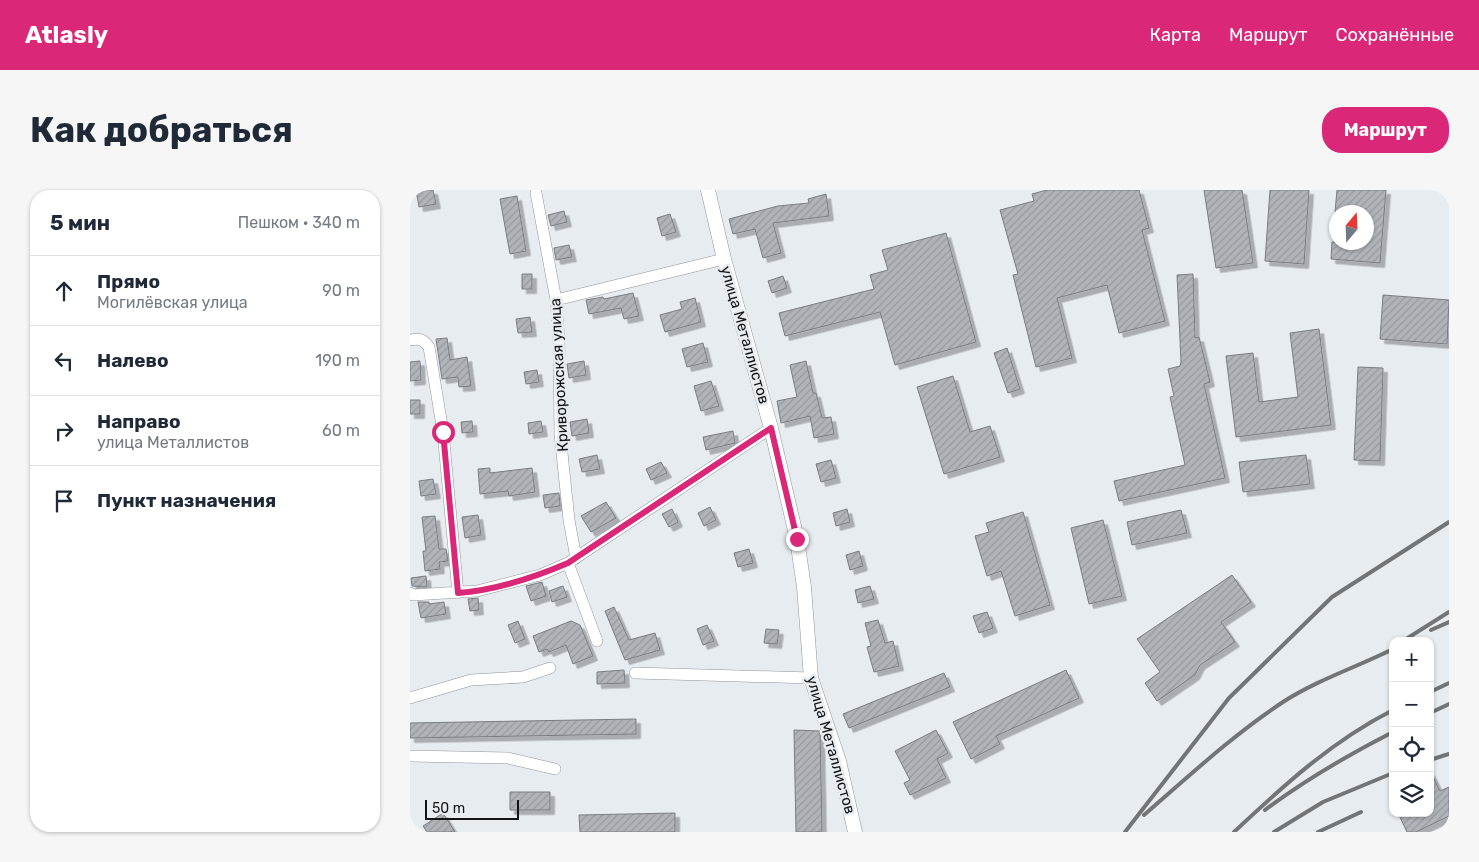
<!DOCTYPE html>
<html lang="ru">
<meta charset="utf-8">
<style>
:root{--surface:#fff;--page:#f6f6f7;--text:#1f2937;--muted:#747a83;--line:#e0e1e3;--accent:#db2777}
body{margin:0;font-family:Rubik,sans-serif;background:var(--page);color:var(--text)}
.controls{position:absolute;right:15px;bottom:15px;display:grid;overflow:hidden;border-radius:10px;box-shadow:0 1px 4px #0004}
.controls button{width:45px;height:45px;display:grid;place-items:center;padding:0;border:0;border-bottom:1px solid var(--line);background:var(--surface);color:var(--text);font:25px sans-serif}
.compass{position:absolute;left:919px;top:15px;width:45px;height:45px;border-radius:50%;background:var(--surface);box-shadow:0 1px 4px #0004;rotate:19deg}
.scale{position:absolute;left:15px;bottom:12px;width:94px;box-sizing:border-box;padding-left:5px;border:2px solid #121315;border-top:0;font-size:14px;line-height:18px;white-space:nowrap;color:#121315;-webkit-text-stroke:4px #e7ecf1;paint-order:stroke}
.stop{position:absolute;width:15px;height:15px;margin:-11px;border:4px solid #db2777;border-radius:50%;background:#fff}
.stop.end{background:#db2777;border-color:#fff;box-shadow:0 1px 5px #0008}
.list{margin:0;padding:0;list-style:none}
h2{display:flex;justify-content:space-between;align-items:center;height:65px;margin:0;padding:0 20px;font-size:21px}
h2 small{font-size:16px;font-weight:400;color:var(--muted)}
.list li{display:grid;grid-template-columns:32px 1fr auto;gap:15px;align-items:center;box-sizing:border-box;height:70px;padding:0 20px;border-top:1px solid var(--line)}
.list b{display:block;font-size:19px;white-space:nowrap}
.list p{margin:0;font-size:16px;white-space:nowrap;color:var(--muted)}
.list em{font-size:16px;font-style:normal;color:var(--muted)}
.icon{flex:none;width:28px;height:28px;fill:none;stroke:currentColor;stroke-width:2;stroke-linecap:round;stroke-linejoin:round}
.map{position:relative;flex:none;width:1039px;height:642px;overflow:hidden;border-radius:20px}
header{display:flex;align-items:center;gap:30px;box-sizing:border-box;height:70px;padding:0 25px;background:var(--accent);color:#fff}
header strong{font-size:24px}
nav{display:flex;gap:28px;margin-inline-start:auto;font-size:18px}
.intro{display:flex;align-items:center;justify-content:space-between;box-sizing:border-box;height:120px;padding:0 30px}
h1{margin:0;font-size:35px}
.button{padding:12px 22px;border-radius:20px;background:var(--accent);color:#fff;font-size:18px;font-weight:700}
main{display:flex;gap:30px;padding:0 30px}
aside{flex:1;background:var(--surface);border-radius:20px;box-shadow:0 1px 4px #0004}
.map>svg:first-child{display:block}
</style>
<header>
<strong>Atlasly</strong>
<nav><a>Карта</a><a>Маршрут</a><a>Сохранённые</a></nav>
</header>
<div class="intro"><h1>Как добраться</h1><a class="button">Маршрут</a></div>
<main>
<aside>
<h2>5 мин<small>Пешком · 340 m</small></h2>
<ul class="list">
<li><svg class="icon" aria-label="ahead" viewBox="0 0 24 24"><path d="M12 20V5M6 11l6-6 6 6"/></svg><div><b>Прямо</b><p>Могилёвская улица</p></div><em>90 m</em></li>
<li><svg class="icon" aria-label="left" viewBox="0 0 24 24"><path d="M17 20v-9H6M10 6l-5 5 5 5"/></svg><div><b>Налево</b></div><em>190 m</em></li>
<li><svg class="icon" aria-label="right" viewBox="0 0 24 24"><path d="M7 20v-9h11M14 6l5 5-5 5"/></svg><div><b>Направо</b><p>улица Металлистов</p></div><em>60 m</em></li>
<li><svg class="icon" aria-label="arrive" viewBox="0 0 24 24"><path d="M6 21V4h12l-3 4 3 4H6"/></svg><div><b>Пункт назначения</b></div></li>
</ul>
</aside>
<div class="map">
<svg width="1039" height="642" viewBox="0 0 1039 642">
<defs>
<pattern id="building-hatch" width="6" height="6" patternUnits="userSpaceOnUse" patternTransform="scale(1.25)"><rect width="6" height="6" fill="#b0b4b9"/><path d="M-1 1l2-2M0 6l6-6M5 7l2-2" fill="none" stroke="#969a9e"/></pattern>
<filter id="shadow"><feDropShadow dx="4.5" dy="4.5" stdDeviation="0" flood-color="#0004"/></filter>
</defs>
<rect width="100%" height="100%" fill="#e7ecf1"/>
<path fill="url(#building-hatch)" stroke="#797d82" filter="url(#shadow)" d="M6,0H23L26,14L9,17Z
M637,0H729L739,38L732,40L755,131L709,143L697,95L647,108L662,168L626,177L603,85L608,84L590,20L624,11L622,4Z
M794,0H832L843,73L806,78Z
M860,0H899L894,74L855,71Z
M927,0H976L970,73L921,69L922,52H956V22H925Z
M416,4L419,26L363,33L371,63L353,68L345,39L323,44L319,29L368,16L399,13L398,9Z
M107,6L116,61L100,64L90,9Z
M154,21L157,32L141,36L138,25Z
M260,24L266,42L252,46L247,28Z
M536,43L566,152L485,175L470,122L375,146L369,123L464,99L460,85L478,80L472,60Z
M159,55L162,67L146,70L144,58Z
M112,84H122V99H112Z
M783,84L785,148L789,147L800,192L794,194L815,288L709,311L704,291L775,275L760,207L764,206L758,179L770,176L771,172L767,85Z
M373,86L377,98L362,103L358,91Z
M223,103L229,126L214,129L211,118L179,124L176,110L193,107L194,109Z
M973,105L1039,110L1037,154L970,149Z
M285,108L291,132L255,142L250,125L272,119L270,112Z
M120,127L122,142L108,143L106,129Z
M909,139L921,235L826,247L816,166L843,163L849,212L888,207L880,143Z
M37,148L40,170L57,167L61,196L49,197L48,187L32,189L26,149Z
M293,153L298,172L277,177L272,159Z
M597,158L610,199L598,203L584,163Z
M10,171L11,190L0,191V172Z
M174,171L176,185L159,188L157,174Z
M396,171L403,203H406L412,228L421,227L424,244L404,248L400,226L371,233L367,211L387,207L380,175Z
M948,177L973,178L970,271L944,270Z
M127,180L129,192L116,194L114,182Z
M543,186L560,242L580,236L590,267L534,284L507,197Z
M301,191L309,216L291,221L284,196Z
M0,210H10V224H0Z
M177,229L179,243L162,246L160,232Z
M62,231L63,242L52,243L51,232Z
M131,231L133,242L119,244L118,233Z
M323,241L325,253L296,260L293,247Z
M187,265L190,279L172,282L169,269Z
M896,265L900,294L833,302L829,272Z
M421,270L426,288L411,292L406,274Z
M251,272L257,283L241,290L236,279Z
M80,278V283L122,278L125,302L99,306L98,301L70,304L68,279Z
M23,289L26,304L11,306L9,291Z
M149,303L150,316L135,318L133,305Z
M196,312L206,328L181,342L171,326Z
M300,317L306,330L294,336L288,323Z
M262,319L268,332L259,337L252,324Z
M437,319L440,332L426,336L423,323Z
M771,320L777,343L722,355L717,332Z
M613,322L640,415L605,426L591,381L577,386L565,346L579,342L576,333Z
M68,325L71,345L55,348L52,327Z
M25,326L29,359H36L38,371L29,372L30,379L15,381L13,361H16L12,327Z
M693,330L712,406L679,414L661,338Z
M339,359L343,373L328,377L324,363Z
M449,361L453,376L440,380L436,365Z
M822,385L841,412L811,432L825,452L790,475L785,485L747,511L735,493L750,482L727,449Z
M16,386L17,397L2,396L1,388Z
M132,392L136,406L121,411L116,396Z
M153,396L157,407L142,412L139,401Z
M460,396L464,409L448,413L445,400Z
M68,408L69,420L60,421L58,409Z
M8,412H19V414L34,412L36,424L11,428Z
M204,417L219,450L245,443L250,460L215,470L195,421Z
M577,422L583,438L569,443L563,426Z
M468,430L475,453L483,451L489,476L464,482L457,457L461,456L455,433Z
M108,431L115,449L105,453L98,435Z
M161,431L170,435L183,466L163,474L156,455L139,462L137,459L129,462L123,446Z
M297,435L304,451L293,455L287,439Z
M356,439L369,440L367,454L354,453Z
M214,480L215,493L187,494V482Z
M656,480L669,508L586,546L590,554L561,569L543,532Z
M534,483L540,497L439,538L433,524Z
M226,529V544L0,548V533Z
M384,540L410,541L412,642H386Z
M526,540L538,563L527,569L536,588L500,605L494,593L500,590L485,561Z
M1020,581L1030,601L1039,597V626L1006,642H997L988,623H1020Z
M100,602H140V620H100Z
M33,623L45,642H17L13,636Z
M265,623V642H170L169,625Z"/>
<g fill="none" stroke-linecap="round" stroke-linejoin="round">
<defs>
<path id="minor" d="M126,3L146,110L149,151L150,244L159,330L166,368
M146,110L314,69
M0,150C9,148 13,149 19,157L33,242L48,403
M158,373L187,451
M0,403L3,405L67,401L130,385L158,373L361,238
M225,483L401,488
M0,508L61,490L113,487L140,478
M0,566L98,568L145,579"/>
<path id="tertiary" d="M298,0L314,69L361,238L387,349L394,397L401,488L429,571L445,642"/>
</defs>
<use href="#minor" stroke="#91959a" stroke-width="12"/>
<use href="#tertiary" stroke="#91959a" stroke-width="15"/>
<use href="#minor" stroke="#fff" stroke-width="11"/>
<use href="#tertiary" stroke="#fff" stroke-width="14"/>
<path stroke="#727578" stroke-width="4" d="M1021,440L1039,432
M993,451L1039,422
M1020,502L1039,493
M1020,523L1039,514
M1020,570L1039,564
M855,620C895,590 938,565 983,542
M734,625C779,586 823,545 873,512C907,490 947,477 983,459
M715,642L819,508L922,407L1039,332
M824,642C873,596 922,551 983,520
M864,642L913,612L983,583
M908,642L951,622"/>
</g>
<g fill="none" stroke-linecap="round" stroke-linejoin="round">
<path stroke="#db2777" stroke-width="6" d="M33,242L48,403C86,400 123,388 158,373L361,238L387,349"/>
</g>
<g text-anchor="middle" dominant-baseline="central" stroke-width="5" stroke-linejoin="round" paint-order="stroke">
<g font-size="15" fill="#121315" stroke="#e7ecf1">
<text transform="translate(335 145) rotate(74)">улица Металлистов</text>
<text transform="translate(149 185) rotate(-93)">Криворожская улица</text>
<text transform="translate(421 555) rotate(74)">улица Металлистов</text>
</g>
</g>
</svg>
<div class="controls">
<button>+</button>
<button>−</button>
<button><svg class="icon" aria-label="locate" viewBox="0 0 24 24"><circle cx="12" cy="12" r="6"/><path d="M12 2v4M12 18v4M2 12h4M18 12h4"/></svg></button>
<button><svg class="icon" aria-label="layers" viewBox="0 0 24 24"><path d="M12 4l9 5-9 5-9-5zM3 14l9 5 9-5"/></svg></button>
</div>
<svg class="compass" viewBox="-18 -18 36 36"><path d="M0-13l5 13h-10z" fill="#e53935"/><path d="M0 13l5-13h-10z" fill="#747a83"/></svg>
<div class="scale">50 m</div>
<div class="stop" style="left:33px;top:242px"></div>
<div class="stop end" style="left:387px;top:349px"></div>
</div>
</main>
